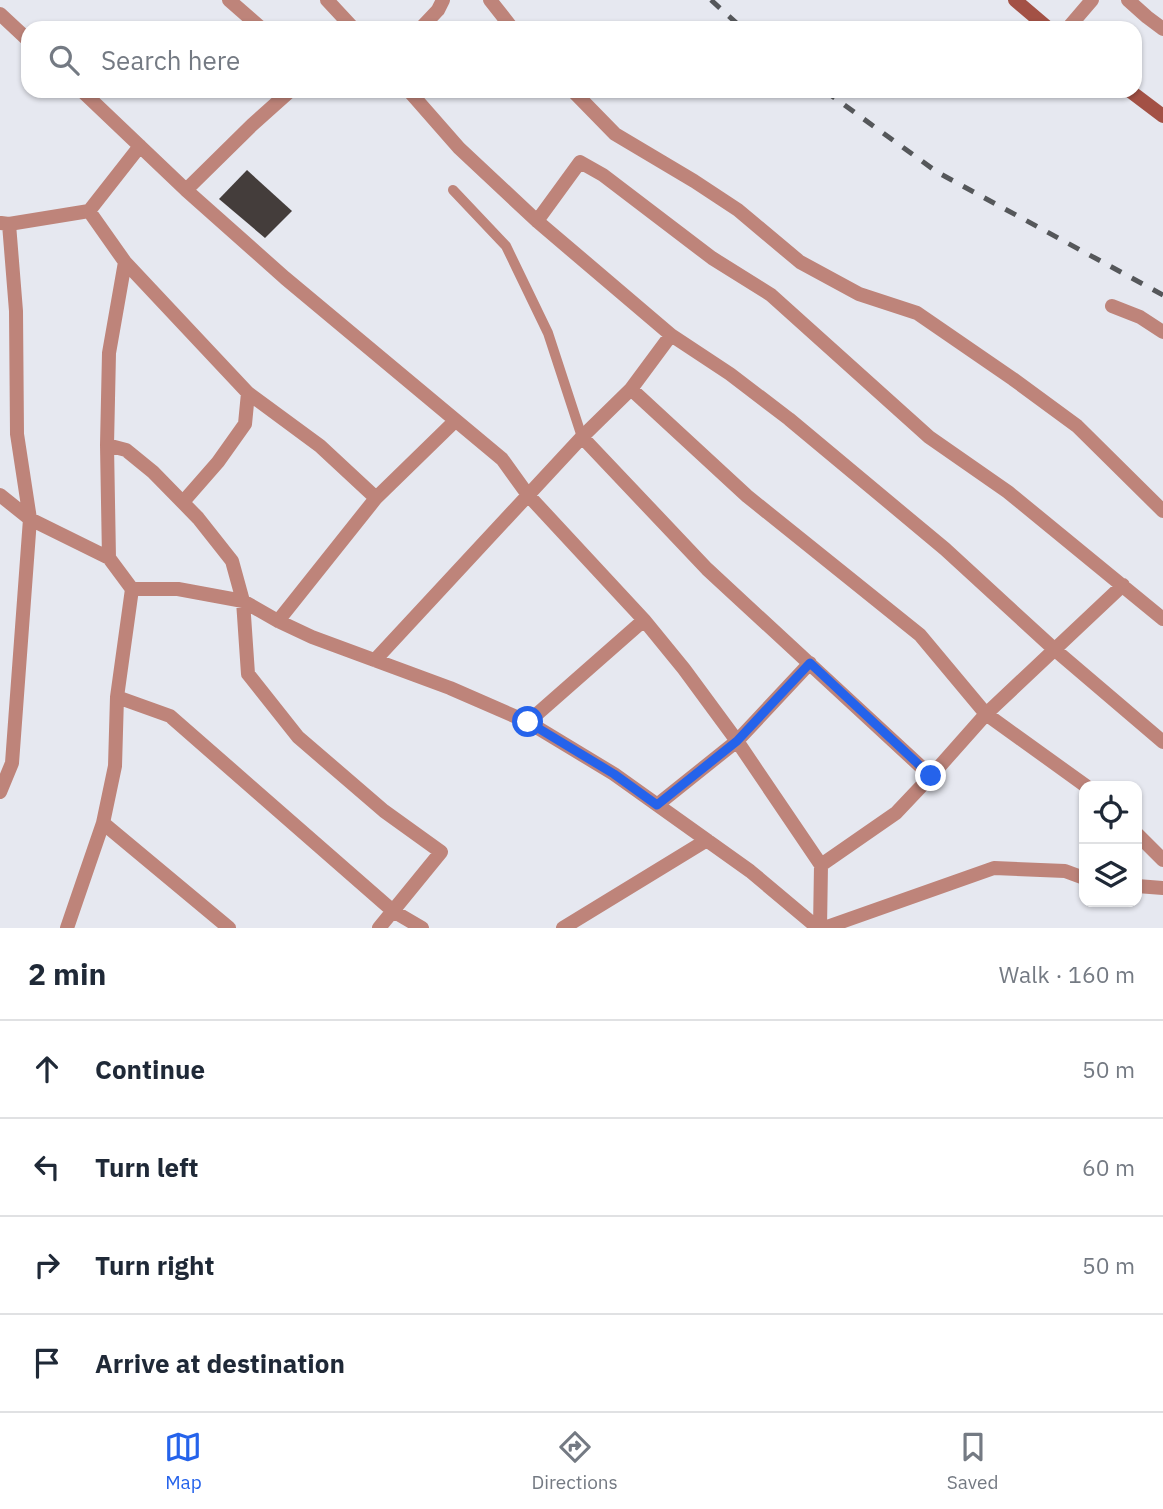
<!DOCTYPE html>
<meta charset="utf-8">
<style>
:root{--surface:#fff;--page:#f2f2f3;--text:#1f2937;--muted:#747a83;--line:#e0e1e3;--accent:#2563eb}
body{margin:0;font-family:"IBM Plex Sans",sans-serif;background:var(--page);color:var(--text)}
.controls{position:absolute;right:21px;bottom:21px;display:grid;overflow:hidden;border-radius:14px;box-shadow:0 2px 5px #0004}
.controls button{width:63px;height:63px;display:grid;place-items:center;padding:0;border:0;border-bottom:2px solid var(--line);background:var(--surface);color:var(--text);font:35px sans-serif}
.stop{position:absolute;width:21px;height:21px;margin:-16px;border:5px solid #2563eb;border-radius:50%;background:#fff}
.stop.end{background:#2563eb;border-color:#fff;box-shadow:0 2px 7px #0008}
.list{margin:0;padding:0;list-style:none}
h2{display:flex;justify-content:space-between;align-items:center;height:91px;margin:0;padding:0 28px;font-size:30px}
h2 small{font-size:23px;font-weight:400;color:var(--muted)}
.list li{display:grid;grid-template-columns:46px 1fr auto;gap:21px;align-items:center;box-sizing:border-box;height:98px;padding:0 28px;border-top:2px solid var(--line)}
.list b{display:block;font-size:26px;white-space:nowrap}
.list em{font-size:23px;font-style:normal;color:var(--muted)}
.icon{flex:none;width:38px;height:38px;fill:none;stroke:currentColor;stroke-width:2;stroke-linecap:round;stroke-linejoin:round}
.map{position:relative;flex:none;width:1163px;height:928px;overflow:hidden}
.search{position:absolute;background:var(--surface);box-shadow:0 2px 5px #0004;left:21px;right:21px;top:21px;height:77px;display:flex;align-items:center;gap:18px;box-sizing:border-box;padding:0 24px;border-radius:21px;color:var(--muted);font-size:26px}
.sheet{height:483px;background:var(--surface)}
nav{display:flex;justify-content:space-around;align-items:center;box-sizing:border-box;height:98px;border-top:2px solid var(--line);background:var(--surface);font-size:19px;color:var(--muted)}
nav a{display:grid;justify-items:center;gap:4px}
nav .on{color:var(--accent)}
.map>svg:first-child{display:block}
</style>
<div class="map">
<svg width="1163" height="928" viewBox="0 0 1163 928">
<rect width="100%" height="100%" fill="#e6e8f0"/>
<path fill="#443d3b" d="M247,170L292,211L265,238L219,199Z"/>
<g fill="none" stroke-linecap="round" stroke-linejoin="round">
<path stroke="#be847a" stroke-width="10" d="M453,190L506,246L548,333L582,437"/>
<path stroke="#be847a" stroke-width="14" d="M229,0L261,28
M327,0L353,28
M490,0L512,28
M1128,0L1147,17L1163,29
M0,14L28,40
M421,28L438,10L443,0
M1068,28L1092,0
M82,91L186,190L285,278L502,459L528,495L644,620L684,669L737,741L821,865L820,928
M409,91L459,148L537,221L671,335L730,374L789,419L945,549L1054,649L1163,742
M573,91L615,134L694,181L738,210L800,262L859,294L917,313L1013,379L1077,426L1163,511
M186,190L252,125L290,91
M537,221L580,162L603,175L712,258L771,295L929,437L1008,492L1163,619
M1,223L9,224L89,211L140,146
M125,262L248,393L320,446L376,498L278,621
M1112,306L1140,317L1163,332
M631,389L747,496L920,635L986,714L1086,786
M582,437L707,569L931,776
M107,445L126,450L153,472L198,518L232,561L243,601L248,674L298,737L384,811L441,852L379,928
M0,495L30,519L109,558
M376,498L455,421
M183,502L218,462L245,424L248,393
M132,589H178L243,601L278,621L312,637L450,688L528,722L614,774L750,871L818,928
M375,660L582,437L631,389L671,335
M117,697L170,716L393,911L422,928
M528,722L644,620
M0,792L12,763L30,519L17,434L16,311L9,224
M657,805L737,741L810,663
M103,823L229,928
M1137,834L1163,860
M821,865L896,813L931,776L986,714L1123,585
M1137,886L1163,888
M67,928L103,823L115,766L117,697L132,589L109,558L107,445L109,353L125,262L89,211
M563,928L707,840
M824,928L994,868L1065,871L1084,878"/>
<path stroke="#a35145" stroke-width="14" d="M1015,0L1048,28
M1130,91L1163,116"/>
<path stroke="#55575a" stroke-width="5" stroke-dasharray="12 12" stroke-linecap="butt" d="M711,0L742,28
M825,91L937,172L1163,295"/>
</g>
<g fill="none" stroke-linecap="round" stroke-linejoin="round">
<path stroke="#2563eb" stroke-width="9" d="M528,722L614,774L657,805L737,741L810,663L931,776"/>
</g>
</svg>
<div class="controls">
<button><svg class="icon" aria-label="locate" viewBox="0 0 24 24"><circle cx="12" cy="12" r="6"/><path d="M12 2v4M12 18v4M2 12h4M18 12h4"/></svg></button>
<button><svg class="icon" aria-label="layers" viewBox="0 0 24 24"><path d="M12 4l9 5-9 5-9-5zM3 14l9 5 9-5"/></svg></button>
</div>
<div class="stop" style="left:528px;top:722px"></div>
<div class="stop end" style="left:931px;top:776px"></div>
<div class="search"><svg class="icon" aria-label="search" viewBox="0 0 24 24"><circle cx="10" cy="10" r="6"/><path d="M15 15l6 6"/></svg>Search here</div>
</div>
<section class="sheet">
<h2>2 min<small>Walk · 160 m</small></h2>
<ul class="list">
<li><svg class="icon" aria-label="ahead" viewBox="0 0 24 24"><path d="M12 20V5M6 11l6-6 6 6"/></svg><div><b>Continue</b></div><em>50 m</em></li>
<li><svg class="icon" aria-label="left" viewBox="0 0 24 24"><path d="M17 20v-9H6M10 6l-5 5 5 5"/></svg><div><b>Turn left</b></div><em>60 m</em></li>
<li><svg class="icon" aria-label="right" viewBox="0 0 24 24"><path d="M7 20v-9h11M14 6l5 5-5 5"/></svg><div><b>Turn right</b></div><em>50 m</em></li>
<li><svg class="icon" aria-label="arrive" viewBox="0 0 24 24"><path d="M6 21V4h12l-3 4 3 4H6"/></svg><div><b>Arrive at destination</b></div></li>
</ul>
</section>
<nav>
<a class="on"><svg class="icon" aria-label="map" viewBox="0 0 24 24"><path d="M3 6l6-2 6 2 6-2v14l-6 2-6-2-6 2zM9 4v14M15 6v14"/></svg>Map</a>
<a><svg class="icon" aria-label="directions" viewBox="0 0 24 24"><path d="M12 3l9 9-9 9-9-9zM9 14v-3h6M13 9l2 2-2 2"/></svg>Directions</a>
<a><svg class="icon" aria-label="saved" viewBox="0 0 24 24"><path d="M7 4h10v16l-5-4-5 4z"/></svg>Saved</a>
</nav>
